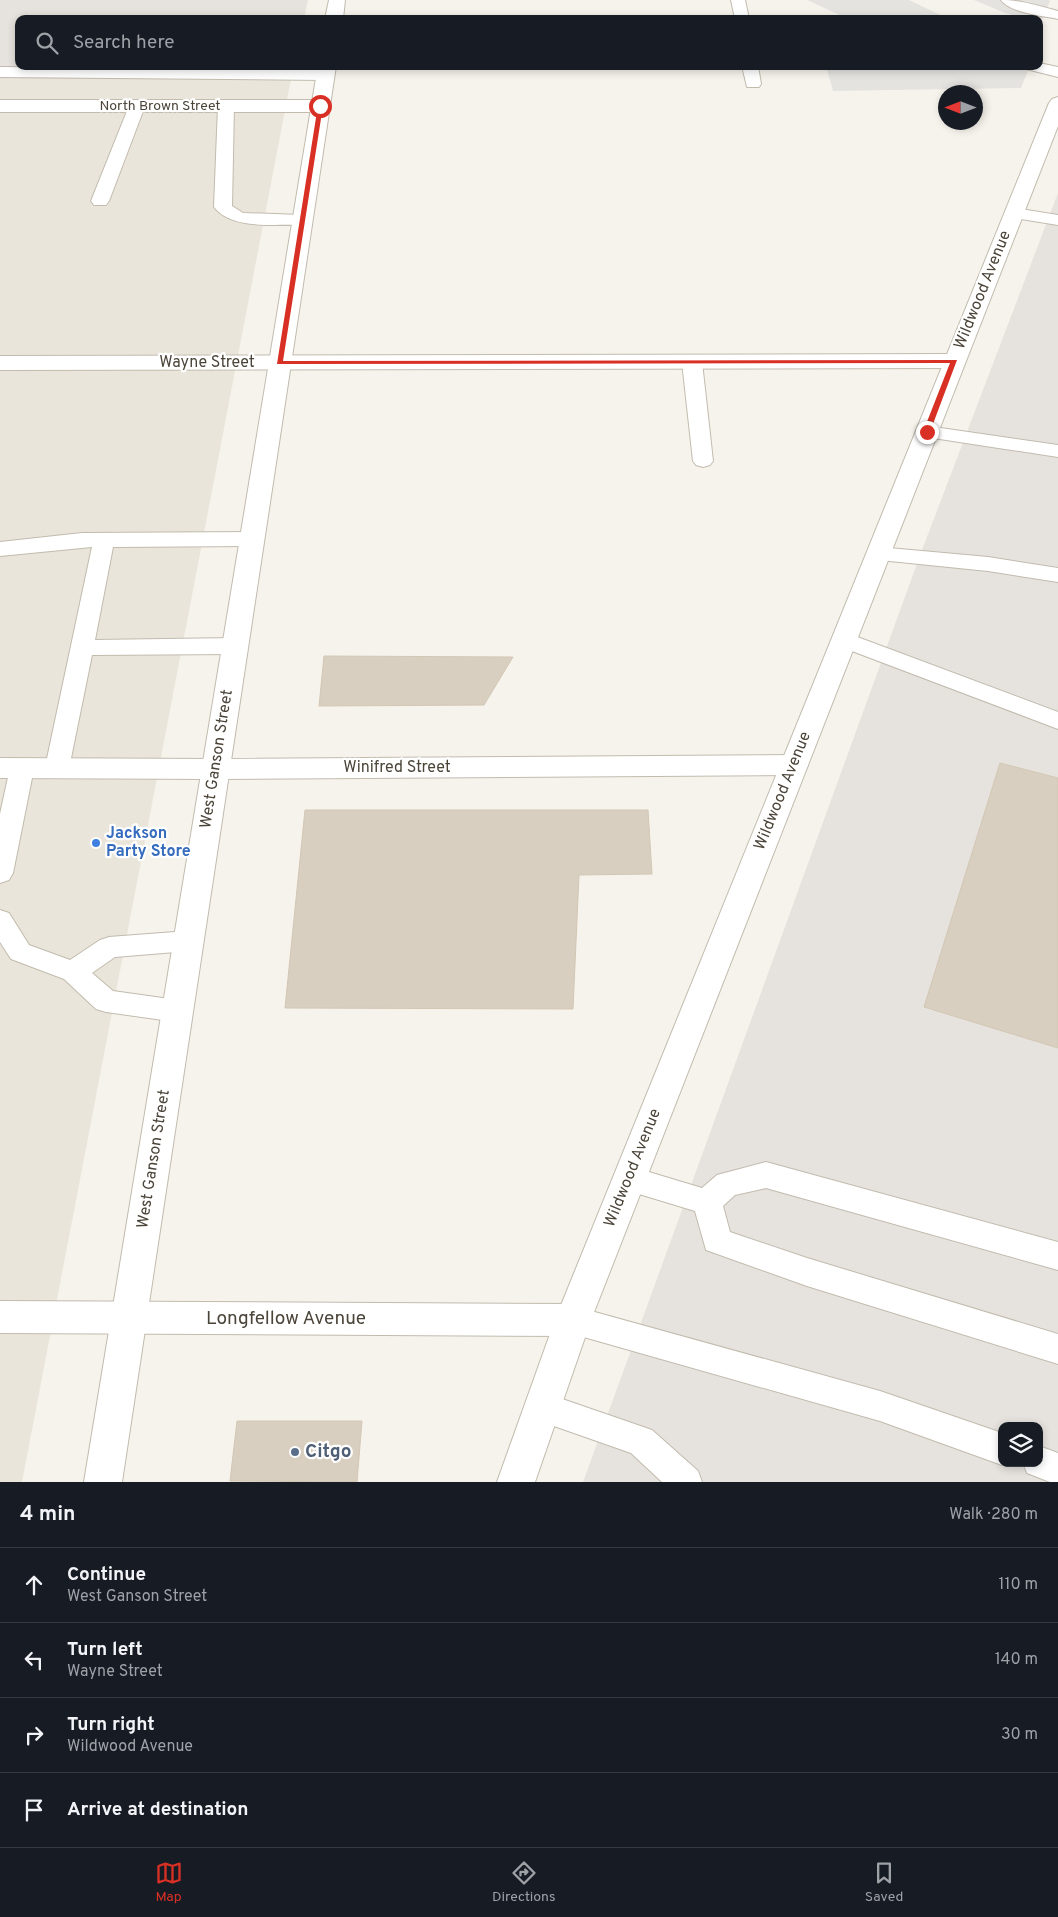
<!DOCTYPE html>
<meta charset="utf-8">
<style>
:root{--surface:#171b24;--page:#242831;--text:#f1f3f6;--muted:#9ea1a6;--line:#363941;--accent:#d93025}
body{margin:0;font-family:Overpass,sans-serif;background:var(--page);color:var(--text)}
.controls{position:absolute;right:15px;bottom:15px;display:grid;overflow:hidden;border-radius:10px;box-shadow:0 2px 8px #0003}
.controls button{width:45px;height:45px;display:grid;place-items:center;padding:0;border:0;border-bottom:1px solid var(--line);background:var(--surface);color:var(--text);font:25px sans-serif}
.compass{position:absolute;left:938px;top:85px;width:45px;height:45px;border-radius:50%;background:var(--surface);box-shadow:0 2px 8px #0003;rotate:270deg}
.stop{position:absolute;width:15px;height:15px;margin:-11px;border:4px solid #d93025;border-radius:50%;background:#fff}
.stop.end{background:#d93025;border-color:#fff;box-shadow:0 1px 5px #0008}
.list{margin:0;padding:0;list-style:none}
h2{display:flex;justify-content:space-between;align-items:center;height:65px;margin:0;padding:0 20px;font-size:21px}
h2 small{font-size:16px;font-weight:400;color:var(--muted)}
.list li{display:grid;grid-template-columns:32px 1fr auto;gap:15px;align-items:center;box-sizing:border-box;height:75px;padding:0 20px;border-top:1px solid var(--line)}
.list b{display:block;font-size:19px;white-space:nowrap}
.list p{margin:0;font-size:16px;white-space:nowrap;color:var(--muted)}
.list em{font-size:16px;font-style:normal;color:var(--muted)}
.icon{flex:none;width:28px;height:28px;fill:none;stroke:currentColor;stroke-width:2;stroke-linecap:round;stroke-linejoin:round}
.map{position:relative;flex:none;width:1058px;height:1482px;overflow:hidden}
.search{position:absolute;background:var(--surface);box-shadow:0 2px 8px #0003;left:15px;right:15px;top:15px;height:55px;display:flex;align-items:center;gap:12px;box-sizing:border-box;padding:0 18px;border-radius:10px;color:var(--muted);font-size:19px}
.sheet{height:365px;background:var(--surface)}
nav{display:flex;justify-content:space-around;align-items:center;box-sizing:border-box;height:70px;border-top:1px solid var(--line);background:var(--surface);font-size:14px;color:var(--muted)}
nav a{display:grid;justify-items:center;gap:2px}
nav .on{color:var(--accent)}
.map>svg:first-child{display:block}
</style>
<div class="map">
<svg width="1058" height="1482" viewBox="0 0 1058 1482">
<rect width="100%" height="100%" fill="#f6f3ec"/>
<path fill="#eae5da" d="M0,79H291L22,1482H0Z"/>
<path fill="#e6e2dd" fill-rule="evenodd" d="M0,0H308L304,19H19V66H294L291,79H0Z
M1058,193V1482H583L922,550ZM1002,1426H1039V1463H1002Z"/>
<path fill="#e5e3e0" d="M807,0H909L949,19H848Z
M974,0H1049L1050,1L1041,22L1039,19H1028L1005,13Z
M826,66H1030L1021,88L833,91Z"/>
<path fill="#d8cfc1" stroke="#d3c7b4" d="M324,656L513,657L484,705L319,706Z
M1000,763L1058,778V1048L924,1007Z
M305,810H648L652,874L579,875L573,1009L285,1008Z
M237,1421H362L357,1482L230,1481Z"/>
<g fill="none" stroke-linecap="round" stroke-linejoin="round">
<defs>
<path id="service" d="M731,0H745L749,19H735Z
M1001,0C1021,0 1038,6 1058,11V19C1043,16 1010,13 1001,0Z
M1039,63L1058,67V77L1026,69L1023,66H1039Z
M742,66H758L761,84L759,87H747Z
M0,67L325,70L330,72L333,75L330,78L325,80L0,77Z
M137,101L143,103L145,106L109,201L106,205H94L91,201L129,106L131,103Z
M226,101L232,103L234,106L232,206L243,213L302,215L308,216L311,220L308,224L302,225C276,224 231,230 214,207L218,106L220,103Z
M1014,208L1058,215V225L1008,217L1005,213L1008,209Z
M692,356L699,358L702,362L713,461L710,465L703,467L696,465L693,461L682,362L685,358Z
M927,426L1058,445V457L920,436L917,432L920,428Z
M252,532L260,534L263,539L260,544L252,546L113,547L95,640L235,638L243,641L246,646L243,651L235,654L92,655L69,768L66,774L57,777L48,774L45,768L92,547L0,556V542L82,533Z
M878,547L988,557L1058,568V582L988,571L870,559L867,554L870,549Z
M844,632L1058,712V729L836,645L833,640L836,635Z
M22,759L31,762L34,768L13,873L9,880L0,883V814L10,768L13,762Z
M0,910L9,913L29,945L70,960L100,940L109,937L188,931L197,934L201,941L197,948L188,951L115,957L92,973L113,991L177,1000L187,1003L191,1011L187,1019L177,1022L106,1012L96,1009L64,979L11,959L0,942Z
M766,1162L1058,1242V1270L766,1188L735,1195L723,1206L730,1232L807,1258L1058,1334V1364L807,1286L706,1250L695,1211L619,1188L614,1179L619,1170L629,1166L702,1188L717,1175Z
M573,1306L880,1391L1002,1433V1463H1006L1002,1465L880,1421L573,1334L562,1330L558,1320L562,1310Z
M542,1392L652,1430L698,1471L702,1482H662L631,1453L531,1418L526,1407L531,1396Z
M1039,1446L1058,1453V1482H1050L1027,1473L1023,1463H1039Z"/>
<path id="minor" d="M0,100H320L327,102L329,106L327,110L320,112H0Z
M954,354L962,356L965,361L962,366L954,368L0,370V356Z
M794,755L804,758L808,765L804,772L794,775L215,779L0,778V758L215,759Z
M0,1301L573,1304L586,1308L591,1320L586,1332L573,1336L0,1333Z"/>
<path id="tertiary" d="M329,0H345L343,19H325Z
M318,66H336L122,1482H84Z
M1058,97V126L591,1320L535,1482H497L555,1320L1049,103L1052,99Z"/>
</defs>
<use href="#service" stroke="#c2bbae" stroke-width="2"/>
<use href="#minor" stroke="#c2bbae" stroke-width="2"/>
<use href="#tertiary" stroke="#c2bbae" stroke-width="2"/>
<use href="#service" fill="#fff" fill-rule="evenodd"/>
<use href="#minor" fill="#fff" fill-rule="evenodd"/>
<use href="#tertiary" fill="#fff" fill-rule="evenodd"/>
</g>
<path fill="#d93025" d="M318,105L323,106L283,361L957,360L930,432L927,434L923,432L950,363L277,364Z"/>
<circle fill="#3f7fe0" stroke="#fff" stroke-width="2" cx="96" cy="843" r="5"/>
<circle fill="#5c6f8a" stroke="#fff" stroke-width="2" cx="295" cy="1452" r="5"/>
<g text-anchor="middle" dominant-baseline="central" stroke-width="4.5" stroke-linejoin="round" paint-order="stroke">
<g font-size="14" fill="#4b4439" stroke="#fff">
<text x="160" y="106">North Brown Street</text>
</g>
<g font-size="16" fill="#4b4439" stroke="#fff">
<text transform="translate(983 290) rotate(-68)">Wildwood Avenue</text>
<text x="207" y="363">Wayne Street</text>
<text transform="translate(217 759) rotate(-81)">West Ganson Street</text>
<text x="397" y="768">Winifred Street</text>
<text transform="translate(783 791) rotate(-68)">Wildwood Avenue</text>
<text transform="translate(154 1159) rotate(-81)">West Ganson Street</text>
<text transform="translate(633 1168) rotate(-68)">Wildwood Avenue</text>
</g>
<g font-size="16" font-weight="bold" fill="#366cbe" stroke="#fff" text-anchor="start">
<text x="106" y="834">Jackson<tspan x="106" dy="18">Party Store</tspan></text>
</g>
<g font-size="19" fill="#4b4439" stroke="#fff">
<text x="286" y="1319">Longfellow Avenue</text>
</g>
<g font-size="19" font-weight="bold" fill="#4e5e75" stroke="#fff" text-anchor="start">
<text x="305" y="1452">Citgo</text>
</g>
</g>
</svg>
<div class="controls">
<button><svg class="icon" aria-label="layers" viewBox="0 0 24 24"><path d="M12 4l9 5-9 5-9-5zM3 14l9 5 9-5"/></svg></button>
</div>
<svg class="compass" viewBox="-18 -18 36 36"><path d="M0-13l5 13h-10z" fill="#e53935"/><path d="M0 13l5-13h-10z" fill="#9ea1a6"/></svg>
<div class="stop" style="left:320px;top:106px"></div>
<div class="stop end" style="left:927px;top:432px"></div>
<div class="search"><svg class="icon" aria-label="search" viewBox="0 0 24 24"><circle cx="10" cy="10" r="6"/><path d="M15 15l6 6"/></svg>Search here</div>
</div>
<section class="sheet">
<h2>4 min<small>Walk · 280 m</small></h2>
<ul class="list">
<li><svg class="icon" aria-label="ahead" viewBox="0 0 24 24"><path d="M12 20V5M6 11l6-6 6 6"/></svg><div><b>Continue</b><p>West Ganson Street</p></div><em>110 m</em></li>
<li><svg class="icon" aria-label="left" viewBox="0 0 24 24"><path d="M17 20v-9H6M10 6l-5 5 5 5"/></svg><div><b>Turn left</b><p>Wayne Street</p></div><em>140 m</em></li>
<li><svg class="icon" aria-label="right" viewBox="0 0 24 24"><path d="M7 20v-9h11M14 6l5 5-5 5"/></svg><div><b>Turn right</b><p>Wildwood Avenue</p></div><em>30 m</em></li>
<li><svg class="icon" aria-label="arrive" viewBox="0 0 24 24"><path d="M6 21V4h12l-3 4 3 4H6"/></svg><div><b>Arrive at destination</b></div></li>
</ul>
</section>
<nav>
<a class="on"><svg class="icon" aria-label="map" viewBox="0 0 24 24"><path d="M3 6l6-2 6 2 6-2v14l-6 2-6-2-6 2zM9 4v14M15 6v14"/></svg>Map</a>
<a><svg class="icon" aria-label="directions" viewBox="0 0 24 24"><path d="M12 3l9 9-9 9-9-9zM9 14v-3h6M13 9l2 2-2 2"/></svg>Directions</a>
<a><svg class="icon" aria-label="saved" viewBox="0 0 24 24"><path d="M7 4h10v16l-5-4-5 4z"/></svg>Saved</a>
</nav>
